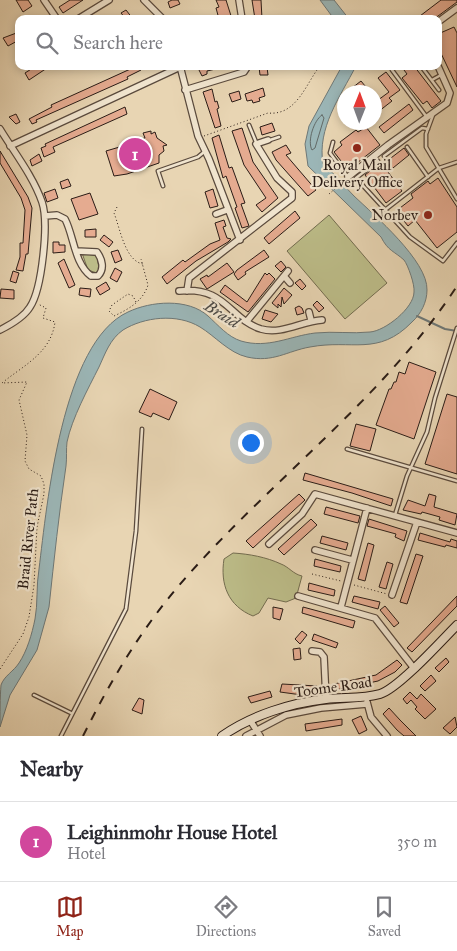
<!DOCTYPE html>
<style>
:root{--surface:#fff;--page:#f7f7f7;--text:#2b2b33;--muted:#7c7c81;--line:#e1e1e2;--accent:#8f2418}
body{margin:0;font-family:"IM FELL Great Primer",serif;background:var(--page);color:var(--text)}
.compass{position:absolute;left:337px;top:85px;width:45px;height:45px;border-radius:50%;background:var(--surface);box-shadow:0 2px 8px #0003;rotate:1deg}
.you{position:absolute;left:250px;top:442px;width:18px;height:18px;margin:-12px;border:4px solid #fff;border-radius:50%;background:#1a73e8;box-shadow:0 0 0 8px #1a73e833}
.badge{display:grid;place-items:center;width:32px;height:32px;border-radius:50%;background:var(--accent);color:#fff;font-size:16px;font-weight:700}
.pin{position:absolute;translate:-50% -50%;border:2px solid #fff;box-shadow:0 1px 5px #0006}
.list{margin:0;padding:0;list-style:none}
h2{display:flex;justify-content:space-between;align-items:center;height:65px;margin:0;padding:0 20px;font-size:21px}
h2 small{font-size:16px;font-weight:400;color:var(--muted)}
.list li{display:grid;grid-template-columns:32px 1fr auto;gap:15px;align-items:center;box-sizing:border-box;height:80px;padding:0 20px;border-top:1px solid var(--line)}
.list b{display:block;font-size:19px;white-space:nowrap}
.list p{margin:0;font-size:16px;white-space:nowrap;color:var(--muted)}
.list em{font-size:16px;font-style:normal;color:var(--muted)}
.icon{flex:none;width:28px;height:28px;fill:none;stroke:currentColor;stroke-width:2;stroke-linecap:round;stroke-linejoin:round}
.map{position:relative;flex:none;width:457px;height:736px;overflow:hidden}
.search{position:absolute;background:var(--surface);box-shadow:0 2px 8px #0003;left:15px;right:15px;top:15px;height:55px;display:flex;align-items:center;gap:12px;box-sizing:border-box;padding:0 18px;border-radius:10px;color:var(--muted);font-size:19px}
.sheet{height:145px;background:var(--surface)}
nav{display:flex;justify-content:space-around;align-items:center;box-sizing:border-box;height:70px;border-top:1px solid var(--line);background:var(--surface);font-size:14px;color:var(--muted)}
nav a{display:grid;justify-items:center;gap:2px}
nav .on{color:var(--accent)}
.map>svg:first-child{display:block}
</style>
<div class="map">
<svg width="457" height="736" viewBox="0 0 457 736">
<rect width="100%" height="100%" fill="#e8d5b3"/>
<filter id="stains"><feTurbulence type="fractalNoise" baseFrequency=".004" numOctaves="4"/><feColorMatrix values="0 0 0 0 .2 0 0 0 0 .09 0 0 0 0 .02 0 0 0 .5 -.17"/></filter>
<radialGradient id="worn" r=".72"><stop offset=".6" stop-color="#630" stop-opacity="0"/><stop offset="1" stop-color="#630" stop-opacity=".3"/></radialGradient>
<path fill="#bcbc88" stroke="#736c4f" d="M329,215L387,283L345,319L287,251Z
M82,253L97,256L99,269L97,273L88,270Z
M233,553C249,554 266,557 281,564C289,567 293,574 302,576L296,598L286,602L268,598L259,613L253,616C228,606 220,584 224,559Z"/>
<path fill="#9bb6b7" stroke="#6e7877" d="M320,0H334L349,19H334Z
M342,66H356C340,97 317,128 323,164C335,174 343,185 354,196C374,215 428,261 427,290C427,302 421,314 412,322C378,357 352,339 310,347C287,351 273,363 247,357C229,353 215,336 200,327C177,313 144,317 123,330C110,339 105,354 99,367C88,389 72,418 67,442C66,449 67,458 66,466C59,513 54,560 49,607L37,650L10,695L0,727C0,715 0,697 1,685C4,676 14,671 19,663C27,651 32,634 35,619C38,604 36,586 39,569C47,504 62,342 128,312C151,301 188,298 208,316C218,325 228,337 241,341C268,349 290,336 315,333C334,331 352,334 370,332C385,331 414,308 414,292C415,285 408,265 404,260C394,251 388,251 381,237L308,166L305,144L309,126Z"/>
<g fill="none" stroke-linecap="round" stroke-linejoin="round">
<path stroke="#626966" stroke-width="1" d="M322,115L324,118L315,148L312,150C307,141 314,120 322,115Z"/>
<path stroke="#6e7877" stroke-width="2" d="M417,316L445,329L457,331"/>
</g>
<path fill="#e5ab90" stroke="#2a1c16" d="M16,0H28L32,6L23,12Z
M70,0H83L63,13L59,7Z
M172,0H178L180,4L170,8L168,2Z
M216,0H226L232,19H219L216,8L219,7Z
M252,0H261L262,19H255Z
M441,0H457V2L434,19H416Z
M126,10L133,19H126L121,13Z
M454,27L457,33V87L438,47V34Z
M19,32V40L8,46L3,38Z
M36,66H50L29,80L25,73Z
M137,66L141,70L127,77L128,79L36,120L37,122L32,124L31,122L29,119L52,107L51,105Z
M197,66H219L220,68L207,71V74L202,76Z
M401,66H414L441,101L432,108L427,101L423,104L402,78L407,74Z
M259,67H267L268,75H260Z
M386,72L400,90L389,98L392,101L374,115V103L389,92L378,78Z
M361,81L370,92H356L352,88Z
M263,88L265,96L259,98L260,101L253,103L252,100L247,101L245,94Z
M212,89L215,102L217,101L219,108L217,109L221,126L215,128L203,92Z
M239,91L241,99L232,102L229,94Z
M409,104L413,110L384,133L379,127Z
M125,107L127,114L53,147L55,152L44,157L41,148L46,146L45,144Z
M16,114L20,122L16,124L9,117Z
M272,123L275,131L262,135L260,127Z
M366,127L380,145L348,170L334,152L342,145L340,142L356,130L358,132Z
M242,128L253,162L278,198L262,212L256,205L266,198L244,165L232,131Z
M151,131V134L155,132L157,138L167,145L163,146L164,151L159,155V163L127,174L114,176L106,151L123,146L122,143L145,138L143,133Z
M219,135L229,168L232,167L245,203L241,204L249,226L242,228L235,208L237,207L226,176L223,178L212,138Z
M286,145L291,153L286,155L316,190L308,196L276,160L272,152Z
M404,148L409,155L388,172L402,191L386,203L365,175L381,162L383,164Z
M0,151L28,197L32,208L28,254H26L23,271L16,270L20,257V243H23L25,210L21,198L0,163Z
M39,154L42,161L32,166L30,160Z
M438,178L457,207V232L437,248L415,220L408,226L396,211L413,198L411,194L428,181L430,184Z
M68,179L71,186L62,189L60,182Z
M55,189L58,198L47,202L44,193Z
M213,189L218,206L210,208L205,192Z
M90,193L98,214L79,220L71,199Z
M295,211L300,218L269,244L264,238Z
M224,220L226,226L223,227L227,238L231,239L228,242L196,261L167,284L162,277L183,260L185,262L210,244L220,240L215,223Z
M96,229V237H85V230Z
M104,235L113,242L109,247L100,240Z
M53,242H59V245H65V252L53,253Z
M118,250L122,260L115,263L111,252Z
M264,250L269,257L245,272L246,274L238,280L234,274L237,270Z
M64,259L75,285L69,288L58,263Z
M281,261L286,267L281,272L275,266Z
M227,263L234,272L207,289L200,279L207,275L208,277Z
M115,268L122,272L117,282L110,278Z
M13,271L19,273L16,283L10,281Z
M265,273L267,275L269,273L275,279L248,312L220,292L225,285L247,302Z
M300,279L306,286L302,290L295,283Z
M106,282L110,289L100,295L96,288Z
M80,288L91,289L90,297L79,295Z
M284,288L292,295L284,304L282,297L281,307L278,304V308L272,303Z
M1,289L14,290V299L0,298Z
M317,301L324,308L319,312L313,305Z
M299,306L302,308L304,313L297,315L295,308Z
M265,310L278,314L271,322L262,319Z
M409,362L436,372L414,439L376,425L389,389H391L394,382H396L399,372L405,374Z
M150,389L177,402L169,420L153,413L151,417L139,412Z
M447,394L457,397V474L425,464Z
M356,424L376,429L370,451L350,446Z
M305,473L393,499L391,506L352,493L303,480Z
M299,494L305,500L253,548L246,541Z
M429,494L436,496L434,507L457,514L455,525L439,520L440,517L422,512L421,514L403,510L408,500L425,506Z
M326,507L360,516L358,523L324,514Z
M311,519L317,525L284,555L278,549Z
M369,519L407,531L404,541L395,537L396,534L367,526Z
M420,533L450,542L451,539L457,541V548L446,545L445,547L418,540Z
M322,536L348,543L346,550L320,543Z
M368,543L374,545L365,581L358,579Z
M416,554L423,556L407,604L400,602Z
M315,559L341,566L340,572L314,566Z
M387,562L393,564L386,589L379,587Z
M309,583L335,590L334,596L308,590Z
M354,596L380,602L378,609L352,602Z
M457,596V606L412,652L407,648Z
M385,606L399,623L394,627L380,610Z
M273,607L283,609L280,620L273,618Z
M303,607L355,621L353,628L302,613Z
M302,631L307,635L300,644L295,639Z
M314,634L338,643L336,648L312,640Z
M300,648L301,659L294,660L293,649Z
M446,658L449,662L439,672L435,668Z
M397,660L402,665L395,672L378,681L335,690L334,684L376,675Z
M431,675L436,681L425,691L420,686Z
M282,684L317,686L318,693L302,695L280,692Z
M270,691L272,697L251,703L248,697Z
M410,692L417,699L421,694L436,709L425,719L415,709L417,707L411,700L407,704L403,699Z
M139,698L144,700L142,714L132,710Z
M389,708L400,720L416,736H404L397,730L383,714Z
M361,716L367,730L359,734L352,720Z
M455,717L457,727L450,734L443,728Z
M342,719V725L306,731L305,724Z"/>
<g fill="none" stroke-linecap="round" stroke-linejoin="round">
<defs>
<path id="lane" d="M421,66L439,90
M392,70L426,116
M432,80L441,75
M433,115L426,134V147L457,199
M249,125L256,142
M270,140L279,137
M333,142L330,153L347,176
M407,147L428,177
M384,156L422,128L428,129
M378,161L356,178L410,237L443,261L457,243
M163,186L158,171L198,157L204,152
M385,210L439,168L457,162
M347,449L457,481
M395,515L407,476L427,432L435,398L457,328
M34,695L71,713
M61,736L126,609L136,531L142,429"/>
<path id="street" d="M44,0L57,19
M144,0L163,19
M239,0L242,19
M78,19L109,0
M438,22L457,8
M180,66L198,136L209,159L240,240
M185,90L244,72L248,66
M0,129C14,152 33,176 42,202C49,223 42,289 30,307C24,317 10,325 0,330
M10,146L180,67
M348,177L388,145L447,103L450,93L438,66
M216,214L227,210
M45,216L57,215L65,219C74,236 74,263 91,276H98C105,269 102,259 97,252L76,251
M284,276L290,283
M179,291C226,286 229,319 261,329C282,335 302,321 322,320
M187,291L189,278L292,198V192L277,178L256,144L268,140
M309,312L311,320
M247,321L288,271
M269,544L302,514L315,494L457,533
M315,550L352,560
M392,595L417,522
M298,596L375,618L413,667
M341,607L367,508
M312,651L320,652L324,657L326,699
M367,702L371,717L387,736
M250,720L260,736
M246,736L286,715L321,708L367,704"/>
<path id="secondary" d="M222,736C252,715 291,703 326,699C344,697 363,699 380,694C399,688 442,640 457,625"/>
</defs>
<use href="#lane" stroke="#5a4a3d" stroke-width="5"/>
<use href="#street" stroke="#5a4a3d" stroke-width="8"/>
<use href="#secondary" stroke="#2a1c16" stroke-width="10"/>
<path stroke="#2a1c16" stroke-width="1" stroke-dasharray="1 2.5" stroke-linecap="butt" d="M204,136L268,113C297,116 306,83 320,66
M329,194L343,182
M117,207L114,213C120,228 125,261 143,264
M136,302L133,296L128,294L112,305L109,311L114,316C129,309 143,301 148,285L141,259
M312,574L341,581
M354,585L387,594
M0,669L23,634L29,617L34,585L37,527L44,494V484L41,476L29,469L25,461L27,435L19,400L27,382L2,383C24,365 51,353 55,322L43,318L46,308L38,304"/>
<use href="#lane" stroke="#f0e4ce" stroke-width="2.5"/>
<use href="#street" stroke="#f0e4ce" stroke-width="5.5"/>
<use href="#secondary" stroke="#f0e4ce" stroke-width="8"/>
<path stroke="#2a1c16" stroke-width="2" stroke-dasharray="9 9" stroke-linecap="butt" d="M83,736C109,684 138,634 176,589C265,484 381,402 457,286"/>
</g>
<g fill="#8f2418" stroke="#f0e4ce" stroke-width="2">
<circle cx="357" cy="148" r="5"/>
<circle cx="428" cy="215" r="5"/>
</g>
<g text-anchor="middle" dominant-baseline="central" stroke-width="4.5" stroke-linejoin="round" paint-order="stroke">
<g font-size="15" fill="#2a1c16" stroke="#f0e4ce">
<text x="357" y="165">Royal Mail<tspan x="357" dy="17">Delivery Office</tspan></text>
<text x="418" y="215" text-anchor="end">Norbev</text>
</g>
<g font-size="15" fill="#2a1c16" stroke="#f0e4ce">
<text transform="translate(28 539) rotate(-84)">Braid River Path</text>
<text transform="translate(333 687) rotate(-8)">Toome Road</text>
</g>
<g font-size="16" font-style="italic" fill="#4c4a46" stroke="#f0e4ce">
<text transform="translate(222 314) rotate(32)">Braid</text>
</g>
</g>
<rect width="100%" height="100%" filter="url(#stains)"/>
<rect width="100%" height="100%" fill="url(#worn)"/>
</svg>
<svg class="compass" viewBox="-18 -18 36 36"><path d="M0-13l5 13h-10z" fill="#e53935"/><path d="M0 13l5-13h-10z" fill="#7c7c81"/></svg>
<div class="you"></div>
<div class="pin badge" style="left:135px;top:154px;background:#d1479c">1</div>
<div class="search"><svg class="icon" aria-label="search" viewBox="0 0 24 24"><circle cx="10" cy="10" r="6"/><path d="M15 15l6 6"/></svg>Search here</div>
</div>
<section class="sheet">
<h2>Nearby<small></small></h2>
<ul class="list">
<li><span class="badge" style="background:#d1479c">1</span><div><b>Leighinmohr House Hotel</b><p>Hotel</p></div><em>350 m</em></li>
</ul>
</section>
<nav>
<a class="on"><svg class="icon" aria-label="map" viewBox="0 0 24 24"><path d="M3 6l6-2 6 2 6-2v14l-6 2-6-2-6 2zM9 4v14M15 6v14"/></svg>Map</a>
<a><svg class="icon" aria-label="directions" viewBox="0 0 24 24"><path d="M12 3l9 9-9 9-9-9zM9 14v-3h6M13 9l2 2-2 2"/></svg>Directions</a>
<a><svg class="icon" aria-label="saved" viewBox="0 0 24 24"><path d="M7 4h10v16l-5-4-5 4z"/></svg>Saved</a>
</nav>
